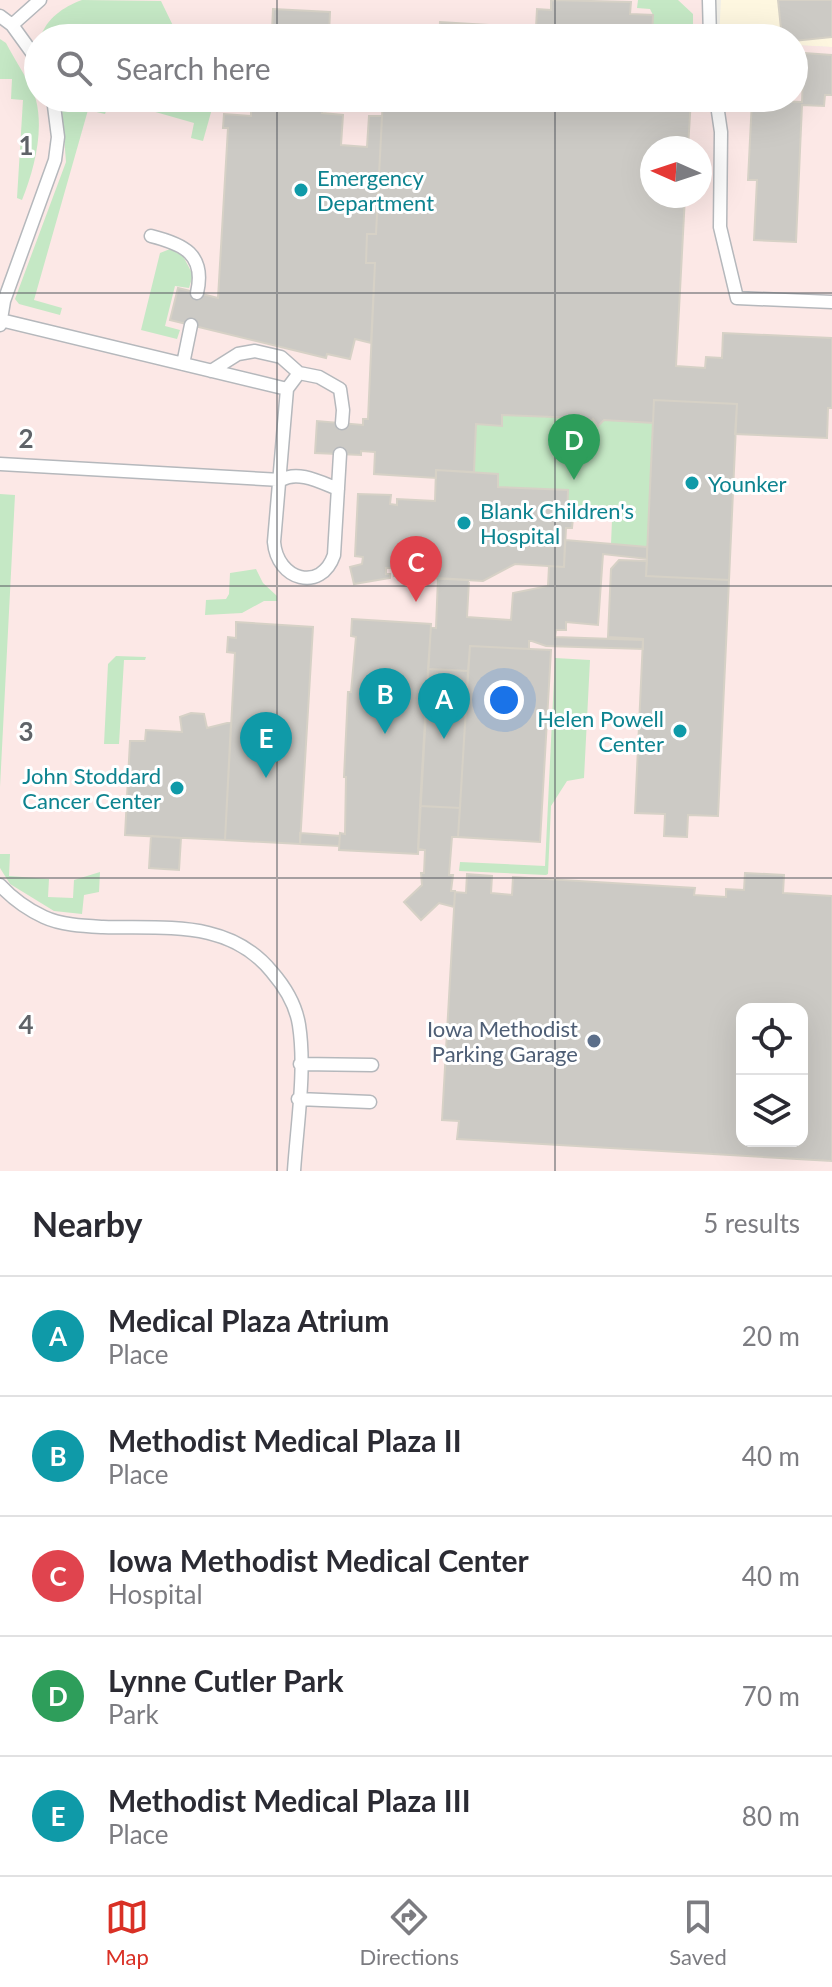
<!DOCTYPE html>
<style>
:root{--surface:#fff;--page:#f7f7f7;--text:#2b2b33;--muted:#7c7c81;--line:#e1e1e2;--accent:#d93025}
body{margin:0;font-family:Lato,sans-serif;background:var(--page);color:var(--text)}
.controls{position:absolute;right:24px;bottom:24px;display:grid;overflow:hidden;border-radius:16px;box-shadow:0 8px 32px #0002}
.controls button{width:72px;height:72px;display:grid;place-items:center;padding:0;border:0;border-bottom:2px solid var(--line);background:var(--surface);color:var(--text);font:40px sans-serif}
.compass{position:absolute;left:640px;top:136px;width:72px;height:72px;border-radius:50%;background:var(--surface);box-shadow:0 8px 32px #0002;rotate:273deg}
.you{position:absolute;left:504px;top:700px;width:28px;height:28px;margin:-20px;border:6px solid #fff;border-radius:50%;background:#1a73e8;box-shadow:0 0 0 12px #1a73e833}
.badge{display:grid;place-items:center;width:52px;height:52px;border-radius:50%;background:var(--accent);color:#fff;font-size:26px;font-weight:700}
.pin{position:absolute;translate:-50% -66px;filter:drop-shadow(0 2px 4px #0008)}
.pin::after{content:'';position:absolute;top:42px;width:28px;height:24px;background:inherit;clip-path:polygon(0 0,100% 0,50% 100%)}
.list{margin:0;padding:0;list-style:none}
h2{display:flex;justify-content:space-between;align-items:center;height:104px;margin:0;padding:0 32px;font-size:34px}
h2 small{font-size:26px;font-weight:400;color:var(--muted)}
.list li{display:grid;grid-template-columns:52px 1fr auto;gap:24px;align-items:center;box-sizing:border-box;height:120px;padding:0 32px;border-top:2px solid var(--line)}
.list b{display:block;font-size:30px;white-space:nowrap}
.list p{margin:0;font-size:26px;white-space:nowrap;color:var(--muted)}
.list em{font-size:26px;font-style:normal;color:var(--muted)}
.icon{flex:none;width:44px;height:44px;fill:none;stroke:currentColor;stroke-width:2;stroke-linecap:round;stroke-linejoin:round}
.map{position:relative;flex:none;width:832px;height:1171px;overflow:hidden}
.search{position:absolute;background:var(--surface);box-shadow:0 8px 32px #0002;left:24px;right:24px;top:24px;height:88px;display:flex;align-items:center;gap:20px;box-sizing:border-box;padding:0 28px;border-radius:44px;color:var(--muted);font-size:30px}
.sheet{height:704px;background:var(--surface)}
nav{display:flex;justify-content:space-around;align-items:center;box-sizing:border-box;height:112px;border-top:2px solid var(--line);background:var(--surface);font-size:22px;color:var(--muted)}
nav a{display:grid;justify-items:center;gap:4px}
nav .on{color:var(--accent)}
.map>svg:first-child{display:block}
</style>
<div class="map">
<svg width="832" height="1171" viewBox="0 0 832 1171">
<rect width="100%" height="100%" fill="#f1efe8"/>
<path fill="#fef7e0" d="M721,0H832V47L794,45V38H719Z"/>
<path fill="#fce8e6" fill-rule="evenodd" d="M0,0H709L710,38H38V98H794V45L832,47V1171H0ZM652,148H700V196H652ZM742,1009H802V1141H742Z"/>
<path fill="#c5e8c5" d="M82,0L161,1L179,38H40C47,18 63,7 82,0Z
M638,0H678L693,14V38H652L653,15L650,9L637,8Z
M0,39L6,43C15,61 30,81 36,100C44,132 34,170 22,200L17,198L23,100L11,99L12,79H0Z
M61,98H215L203,141L191,138L194,123L110,99L105,114L88,110L34,300L62,308L60,315L19,304L15,299L66,162Z
M170,249L183,256L193,275L189,288L175,286L165,326L180,330L177,339L141,330L160,253Z
M502,415L581,418L587,425L593,419L598,425L604,420L653,423L647,547L611,544L612,520L567,518V491L498,487V474L474,472L476,424L501,426Z
M0,494L15,495L0,787Z
M256,569L263,583L277,596V601H264L242,613L205,615L206,600L226,599L229,594L230,573Z
M116,656L146,657L145,660H124L119,744H104L108,664Z
M555,658L590,660L584,778L567,781L551,806L548,874L546,875L459,871L460,862L545,866Z
M0,854H10L9,876L49,879L48,897L73,898L74,880L100,872L99,892L84,895L82,914L54,911L10,884L0,868Z"/>
<path fill="#cccac5" stroke="#d6d1c6" stroke-width="2" fill-rule="evenodd" d="M551,0L631,2L630,14L653,15L652,38H439L440,22L536,28L537,9L551,10Z
M778,0H832V37L794,41V38H782Z
M273,9L330,12L329,34H327V38H279V31H272Z
M804,53L832,55V95H825L824,106L802,105L796,242L754,240L757,180H748L752,100L802,102Z
M275,98H323L322,113L343,115L341,145L367,147L369,116H382L376,234H367L366,263H375L371,343L355,339L350,359L327,354L326,358L170,320L178,288L218,298L228,128H223L224,114L251,116V103L275,104Z
M383,98H691L688,148H652V196H685L676,366L705,368L706,357L722,358L723,333L832,338V408H828L827,438L735,434L737,404L654,400L653,423L604,420L598,426L593,419L587,425L581,418L502,415V426L476,424L474,472L436,470V478L374,474L375,452L361,451V455L315,453L317,421L363,425V419H368L375,263H366L367,234H376Z
M654,400L737,404L729,580L646,576Z
M436,470L498,474V487L568,490L567,518H573L572,528H566L564,567L515,564L483,581L394,576V568H386V574H390V578L354,584L350,567L362,564L363,557L355,556L358,494L391,495L390,504L397,505V499L435,501Z
M565,540L647,547V559L603,554L598,625L566,622V630H556L555,637L643,640V649L546,646L532,641H529V649L470,646L468,671L428,669L431,627L436,628L438,578L469,580L467,617L511,620L513,593L548,586L549,566L564,567Z
M619,560L647,561L646,576L729,580L718,816L688,815L687,837L664,836L665,814L635,813L643,639L608,637L611,569Z
M352,619L431,624L418,854L339,850L340,833L345,834L346,777H344L348,692H351L356,637L351,636Z
M236,622L313,627L300,844L225,840L235,653L227,652L228,637L236,638Z
M470,646L551,650L540,842L458,837Z
M428,669L468,671L460,808L420,806Z
M191,713L204,714L207,728L231,722L225,840L125,835L130,741H145L146,730L182,732L180,717Z
M420,806L460,808L458,837H452L449,875H453L451,891H455L454,907L439,903L421,920L404,902L422,885L421,873H424L425,850L418,849Z
M300,833L340,836L339,846L300,844Z
M151,836L181,838L179,870L149,868Z
M745,873L784,875L783,893L832,896V1161L457,1139L459,1121L442,1120L455,892L466,893L467,874L492,876L491,893L512,895L513,877L695,888L694,895L726,897V889L744,890ZM742,1009H802V1141H742Z"/>
<g fill="none" stroke-linecap="round" stroke-linejoin="round">
<defs>
<path id="service" d="M709,0L710,38
M0,16L12,25L38,61
M12,25L40,0
M716,98L721,132L720,227L737,298L832,302
M151,236C183,244 206,254 197,293
M1,320L287,389
M0,325L4,301L55,160L58,137L53,98
M183,364L191,325
M211,371L238,354L255,351L281,357L299,373L319,377L340,389L343,410L342,423
M299,373L287,389L274,542C277,580 321,593 334,555L340,454
M0,464L281,480C298,470 320,482 338,489
M0,885C12,898 27,909 44,917C61,925 84,926 103,927C165,929 229,919 272,972C285,987 296,1006 299,1025C306,1070 297,1125 294,1171
M300,1064L372,1065
M298,1099L370,1102"/>
</defs>
<use href="#service" stroke="#b5b8bc" stroke-width="15"/>
<use href="#service" stroke="#fff" stroke-width="12"/>
</g>
<path fill="none" stroke="#5f6368" stroke-width="2" stroke-opacity="0.55" d="M277,0V38M555,0V38M277,98V1171M555,98V1171M0,293H832M0,586H832M0,878H832"/>
<g fill="#0f9aa8" stroke="#fff" stroke-width="3">
<circle cx="301" cy="190" r="8"/>
<circle cx="692" cy="483" r="8"/>
<circle cx="464" cy="523" r="8"/>
<circle cx="680" cy="731" r="8"/>
<circle cx="177" cy="788" r="8"/>
</g>
<circle fill="#5c6f8a" stroke="#fff" stroke-width="3" cx="594" cy="1041" r="8"/>
<g text-anchor="middle" dominant-baseline="central" stroke-width="6" stroke-linejoin="round" paint-order="stroke">
<g font-size="22" fill="#0d838f" stroke="#fff" text-anchor="start">
<text x="317" y="177">Emergency<tspan x="317" dy="25">Department</tspan></text>
<text x="708" y="483">Younker</text>
<text x="480" y="510">Blank Children's<tspan x="480" dy="25">Hospital</tspan></text>
<text x="664" y="718" text-anchor="end">Helen Powell<tspan x="664" dy="25">Center</tspan></text>
<text x="161" y="775" text-anchor="end">John Stoddard<tspan x="161" dy="25">Cancer Center</tspan></text>
</g>
<g font-size="22" fill="#4e5e75" stroke="#fff" text-anchor="end">
<text x="578" y="1028">Iowa Methodist<tspan x="578" dy="25">Parking Garage</tspan></text>
</g>
</g>
<g font-size="26" text-anchor="middle" font-weight="bold" fill="#5f6368" stroke="#fff" stroke-width="6" stroke-linejoin="round" paint-order="stroke">
<text x="26" y="155">1</text>
<text x="26" y="448">2</text>
<text x="26" y="741">3</text>
<text x="26" y="1034">4</text>
</g>
</svg>
<div class="controls">
<button><svg class="icon" aria-label="locate" viewBox="0 0 24 24"><circle cx="12" cy="12" r="6"/><path d="M12 2v4M12 18v4M2 12h4M18 12h4"/></svg></button>
<button><svg class="icon" aria-label="layers" viewBox="0 0 24 24"><path d="M12 4l9 5-9 5-9-5zM3 14l9 5 9-5"/></svg></button>
</div>
<svg class="compass" viewBox="-18 -18 36 36"><path d="M0-13l5 13h-10z" fill="#e53935"/><path d="M0 13l5-13h-10z" fill="#7c7c81"/></svg>
<div class="you"></div>
<div class="pin badge" style="left:444px;top:739px;background:#0f9aa8">A</div>
<div class="pin badge" style="left:385px;top:734px;background:#0f9aa8">B</div>
<div class="pin badge" style="left:416px;top:602px;background:#e0444e">C</div>
<div class="pin badge" style="left:574px;top:480px;background:#2e9e5b">D</div>
<div class="pin badge" style="left:266px;top:778px;background:#0f9aa8">E</div>
<div class="search"><svg class="icon" aria-label="search" viewBox="0 0 24 24"><circle cx="10" cy="10" r="6"/><path d="M15 15l6 6"/></svg>Search here</div>
</div>
<section class="sheet">
<h2>Nearby<small>5 results</small></h2>
<ul class="list">
<li><span class="badge" style="background:#0f9aa8">A</span><div><b>Medical Plaza Atrium</b><p>Place</p></div><em>20 m</em></li>
<li><span class="badge" style="background:#0f9aa8">B</span><div><b>Methodist Medical Plaza II</b><p>Place</p></div><em>40 m</em></li>
<li><span class="badge" style="background:#e0444e">C</span><div><b>Iowa Methodist Medical Center</b><p>Hospital</p></div><em>40 m</em></li>
<li><span class="badge" style="background:#2e9e5b">D</span><div><b>Lynne Cutler Park</b><p>Park</p></div><em>70 m</em></li>
<li><span class="badge" style="background:#0f9aa8">E</span><div><b>Methodist Medical Plaza III</b><p>Place</p></div><em>80 m</em></li>
</ul>
</section>
<nav>
<a class="on"><svg class="icon" aria-label="map" viewBox="0 0 24 24"><path d="M3 6l6-2 6 2 6-2v14l-6 2-6-2-6 2zM9 4v14M15 6v14"/></svg>Map</a>
<a><svg class="icon" aria-label="directions" viewBox="0 0 24 24"><path d="M12 3l9 9-9 9-9-9zM9 14v-3h6M13 9l2 2-2 2"/></svg>Directions</a>
<a><svg class="icon" aria-label="saved" viewBox="0 0 24 24"><path d="M7 4h10v16l-5-4-5 4z"/></svg>Saved</a>
</nav>
